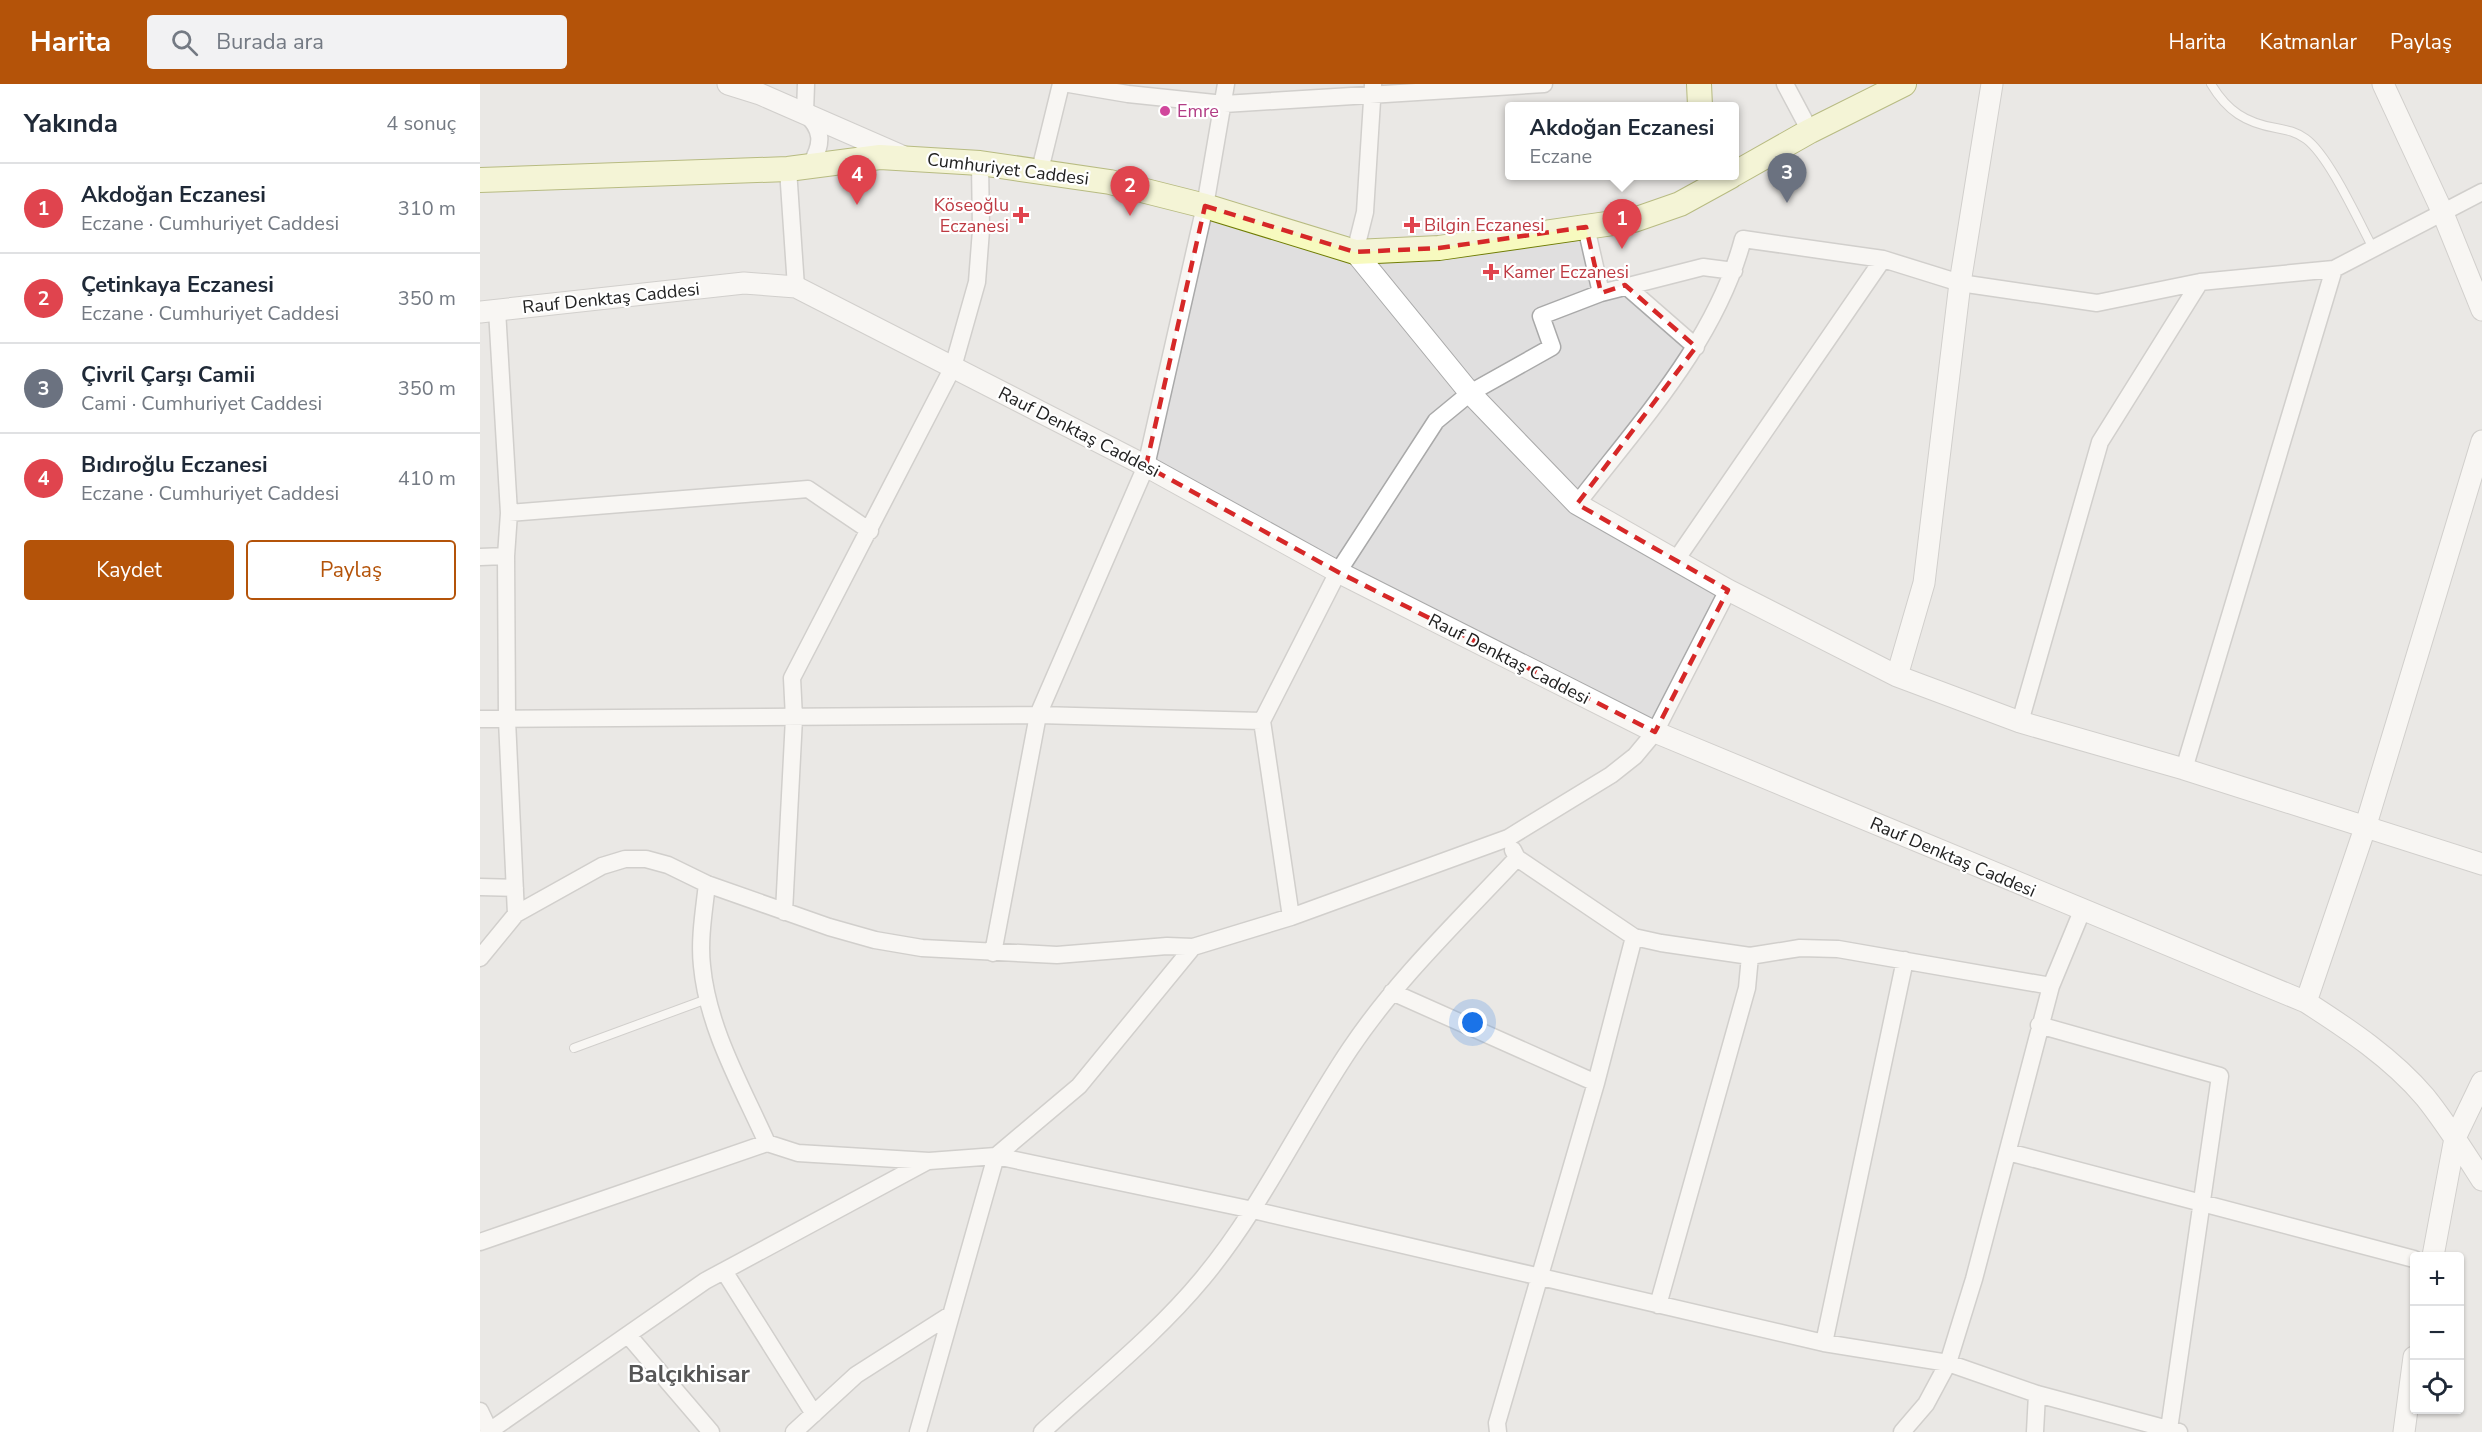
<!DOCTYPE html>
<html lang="tr">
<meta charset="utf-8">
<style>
:root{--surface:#fff;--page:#f2f2f3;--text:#1f2937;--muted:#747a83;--line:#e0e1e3;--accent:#b45309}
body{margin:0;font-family:"Nunito Sans",sans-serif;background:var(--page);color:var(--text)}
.controls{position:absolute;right:18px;bottom:18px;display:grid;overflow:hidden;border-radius:6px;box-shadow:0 2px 4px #0004}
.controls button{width:54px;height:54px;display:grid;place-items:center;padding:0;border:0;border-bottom:2px solid var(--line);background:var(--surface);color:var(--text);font:30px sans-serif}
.you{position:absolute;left:993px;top:939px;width:21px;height:21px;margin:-15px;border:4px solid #fff;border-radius:50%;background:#1a73e8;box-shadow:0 0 0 9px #1a73e833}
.badge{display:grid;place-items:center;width:39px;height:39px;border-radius:50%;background:var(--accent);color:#fff;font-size:20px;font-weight:700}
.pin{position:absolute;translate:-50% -50px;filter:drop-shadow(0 2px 3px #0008)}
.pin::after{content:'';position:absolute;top:32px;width:21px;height:18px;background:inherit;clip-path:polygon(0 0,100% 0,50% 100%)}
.popup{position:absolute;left:1025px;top:18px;width:234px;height:78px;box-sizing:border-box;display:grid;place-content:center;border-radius:6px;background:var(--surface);filter:drop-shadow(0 2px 4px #0005);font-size:20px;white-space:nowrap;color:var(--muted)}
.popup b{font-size:22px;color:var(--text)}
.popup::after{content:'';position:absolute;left:50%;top:100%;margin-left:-12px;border:12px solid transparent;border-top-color:var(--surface)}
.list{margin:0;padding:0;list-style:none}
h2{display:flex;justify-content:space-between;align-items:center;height:78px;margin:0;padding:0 24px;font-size:26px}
h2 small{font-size:20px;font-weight:400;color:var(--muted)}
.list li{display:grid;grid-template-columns:39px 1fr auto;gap:18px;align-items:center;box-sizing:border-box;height:90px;padding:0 24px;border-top:2px solid var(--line)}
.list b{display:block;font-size:22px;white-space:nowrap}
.list p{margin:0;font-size:20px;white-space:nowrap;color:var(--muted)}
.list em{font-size:20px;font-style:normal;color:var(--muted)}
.actions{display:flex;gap:12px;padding:18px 24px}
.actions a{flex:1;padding:14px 0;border:2px solid var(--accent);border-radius:6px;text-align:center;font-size:21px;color:var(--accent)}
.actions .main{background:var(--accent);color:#fff}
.icon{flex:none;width:33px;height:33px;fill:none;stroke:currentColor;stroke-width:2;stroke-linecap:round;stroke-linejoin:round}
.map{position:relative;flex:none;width:2002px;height:1348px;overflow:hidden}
header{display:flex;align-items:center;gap:36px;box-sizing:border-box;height:84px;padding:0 30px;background:var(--accent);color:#fff}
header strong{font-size:28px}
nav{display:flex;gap:33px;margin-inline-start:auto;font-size:21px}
.search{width:420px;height:54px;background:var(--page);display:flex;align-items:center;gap:15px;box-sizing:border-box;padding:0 21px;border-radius:6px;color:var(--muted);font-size:22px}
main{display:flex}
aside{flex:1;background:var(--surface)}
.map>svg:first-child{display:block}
</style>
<header>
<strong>Harita</strong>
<div class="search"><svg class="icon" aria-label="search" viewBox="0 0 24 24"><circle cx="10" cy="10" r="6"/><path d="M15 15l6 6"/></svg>Burada ara</div>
<nav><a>Harita</a><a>Katmanlar</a><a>Paylaş</a></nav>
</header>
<main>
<aside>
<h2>Yakında<small>4 sonuç</small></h2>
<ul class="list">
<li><span class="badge" style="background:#e0444e">1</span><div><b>Akdoğan Eczanesi</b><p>Eczane · Cumhuriyet Caddesi</p></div><em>310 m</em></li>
<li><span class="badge" style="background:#e0444e">2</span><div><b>Çetinkaya Eczanesi</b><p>Eczane · Cumhuriyet Caddesi</p></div><em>350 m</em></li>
<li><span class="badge" style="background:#6b7280">3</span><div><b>Çivril Çarşı Camii</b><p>Cami · Cumhuriyet Caddesi</p></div><em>350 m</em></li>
<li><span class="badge" style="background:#e0444e">4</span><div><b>Bıdıroğlu Eczanesi</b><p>Eczane · Cumhuriyet Caddesi</p></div><em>410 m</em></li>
</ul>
<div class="actions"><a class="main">Kaydet</a><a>Paylaş</a></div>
</aside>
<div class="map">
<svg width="2002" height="1348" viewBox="0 0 2002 1348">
<rect width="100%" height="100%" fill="#f2efe9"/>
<path fill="#e0dfdf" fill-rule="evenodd" d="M0,0H2002V1348H0ZM1030,22H1254V92H1030ZM1934,1172H1980V1326H1934Z"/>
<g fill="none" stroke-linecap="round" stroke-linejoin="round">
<defs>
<path id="service" d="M1731,0C1747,27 1766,39 1796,44C1807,46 1817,48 1826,55C1849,72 1878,136 1893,164
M94,964L227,915"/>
<path id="minor" d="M326,0L325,29C343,46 343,59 331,80
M589,0L648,10L744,20L1064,0
M1305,0L1330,47
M308,85L316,203
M560,86L581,0
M1106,143L1121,209
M875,168L885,128L893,1
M1145,201L1216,263
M17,226L29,429L26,472L27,636L36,830
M1097,420C1160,338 1236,257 1263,155L1403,175L1480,199L1617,219L1720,198L1854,185L2002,108
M29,429L328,405L390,447
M0,473L26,472
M1196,476L1403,175
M0,635L558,631L782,637
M1540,638L1620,358L1720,198
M1704,685L1854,185
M1033,766L1037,774L1154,853L1181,859L1270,872L1320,864L1358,865L1571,902
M227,800C224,827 219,855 222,882C228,945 262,1003 287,1059
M0,803L35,804
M304,828L314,634L312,594L473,283L497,198L501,146L500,79
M811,833L782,637L858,488L956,337L990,309L1072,263L1061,232L1121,209L1223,183L1254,187
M513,869L558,631L666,382L725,122L746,0
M0,874L36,830L122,782L145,775H166L188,781L227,800L349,843L395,856L442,864L577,871L687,862L713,863L811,833L1028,754L1131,691L1155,672L1175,648L1248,506
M912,908L1116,999
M1559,941L1740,992L1689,1345
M1528,1068L1934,1175
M0,1158L287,1059L318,1069L449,1077L516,1072L773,1126L1344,1259L1468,1279L1557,1310L1699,1348
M244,1187L334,1330
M1178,1221L1267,904L1270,872
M148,1251L231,1348
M1344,1259L1425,876
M0,1327L10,1348
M8,1348L225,1197L448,1077
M314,1348L376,1291L470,1231
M438,1348L516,1072L599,1002L713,863
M562,1348C616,1298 676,1251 723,1194C781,1124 819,1041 870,965C917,895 979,836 1037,774
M1018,1348L1017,1339L1116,999L1154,853
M1422,1348L1446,1320L1468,1279L1494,1195L1571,902L1602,827
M1555,1348L1557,1310"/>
<path id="tertiary" d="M248,0L280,10L422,72
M1903,0L1962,127L2002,226
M875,168L990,309L1097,420L1248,506L1417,592L1540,638L1704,685L2002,780
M0,228L264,199L316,203L666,382L858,488L1175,648L1826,918C1868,945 1912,974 1945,1013C1966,1039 1984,1068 2002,1096
M1417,592L1444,499L1480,199L1512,0
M1826,918L1885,744L2002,357
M1953,1172L1975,1054L2002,998
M1924,1348L1934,1273"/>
<path id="secondary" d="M1219,0L1220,22
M1254,90L1330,47L1424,0
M0,96L308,85L400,73L500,79L630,98L725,122L875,168L959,164L1154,136L1200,120L1251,92"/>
</defs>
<use href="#service" stroke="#a9a9a9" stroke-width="10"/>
<use href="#minor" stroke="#a9a9a9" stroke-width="19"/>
<use href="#tertiary" stroke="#a9a9a9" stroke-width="23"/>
<use href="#secondary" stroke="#707d05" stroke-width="26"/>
<use href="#service" stroke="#fff" stroke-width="8"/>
<use href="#minor" stroke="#fff" stroke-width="16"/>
<use href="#tertiary" stroke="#fff" stroke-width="21"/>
<use href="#secondary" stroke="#f7fabf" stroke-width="24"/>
</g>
<path d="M0 0H2002V1348H0ZM725,122L875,168L959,164L1106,143L1121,209L1145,201L1216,263L1097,420L1248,506L1175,648L858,488L666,382Z" fill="#f2efe9" fill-opacity=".55" fill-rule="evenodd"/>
<path fill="none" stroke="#d62828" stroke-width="4.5" stroke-dasharray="12 8" stroke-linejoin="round" d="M725,122L875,168L959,164L1106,143L1121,209L1145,201L1216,263L1097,420L1248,506L1175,648L858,488L666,382Z"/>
<circle fill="#d1479c" stroke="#fff" stroke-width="2" cx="685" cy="27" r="6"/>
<g fill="#e0444e" stroke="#fff" stroke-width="2">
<path d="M538 122h6v6h6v6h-6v6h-6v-6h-6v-6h6z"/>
<path d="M929 132h6v6h6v6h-6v6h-6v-6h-6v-6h6z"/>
<path d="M1008 179h6v6h6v6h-6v6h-6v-6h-6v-6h6z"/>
</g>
<g text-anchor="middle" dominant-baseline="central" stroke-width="4.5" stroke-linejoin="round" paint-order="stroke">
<g font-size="18" fill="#b23c85" stroke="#fff" text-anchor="start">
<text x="697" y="27">Emre</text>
</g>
<g font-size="18" fill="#222" stroke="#fff">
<text transform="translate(528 85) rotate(7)">Cumhuriyet Caddesi</text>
<text transform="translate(131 214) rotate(-6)">Rauf Denktaş Caddesi</text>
<text transform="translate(599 348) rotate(27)">Rauf Denktaş Caddesi</text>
<text transform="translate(1029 575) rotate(27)">Rauf Denktaş Caddesi</text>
<text transform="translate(1473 773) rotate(23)">Rauf Denktaş Caddesi</text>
</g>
<g font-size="18" fill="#be3a42" stroke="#fff" text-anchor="start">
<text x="529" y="121" text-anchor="end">Köseoğlu<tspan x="529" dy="21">Eczanesi</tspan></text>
<text x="944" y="141">Bilgin Eczanesi</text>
<text x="1023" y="188">Kamer Eczanesi</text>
</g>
<g font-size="24" font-weight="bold" fill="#555" stroke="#fff">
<text x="209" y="1290">Balçıkhisar</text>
</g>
</g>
</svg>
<div class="controls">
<button>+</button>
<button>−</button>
<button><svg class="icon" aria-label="locate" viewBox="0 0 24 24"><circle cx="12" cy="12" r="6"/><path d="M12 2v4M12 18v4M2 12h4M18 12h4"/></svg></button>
</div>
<div class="you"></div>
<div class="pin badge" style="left:1142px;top:165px;background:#e0444e">1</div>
<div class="popup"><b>Akdoğan Eczanesi</b>Eczane</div>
<div class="pin badge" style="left:650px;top:132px;background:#e0444e">2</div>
<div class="pin badge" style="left:1307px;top:119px;background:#6b7280">3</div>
<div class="pin badge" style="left:377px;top:121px;background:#e0444e">4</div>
</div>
</main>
